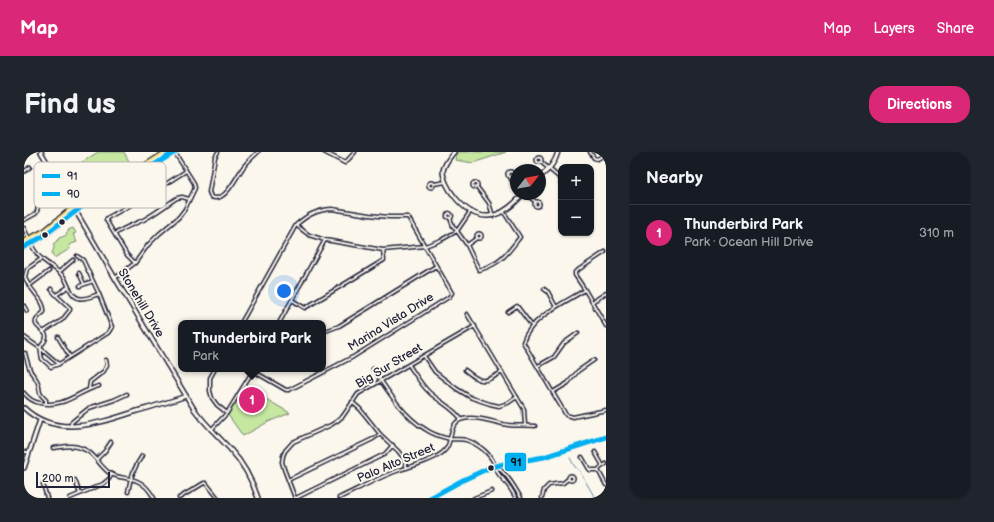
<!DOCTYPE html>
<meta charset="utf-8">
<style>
:root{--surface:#171b24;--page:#20242c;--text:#f1f3f6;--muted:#9ea1a6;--line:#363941;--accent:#db2777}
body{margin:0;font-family:"Balsamiq Sans",sans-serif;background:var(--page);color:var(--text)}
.controls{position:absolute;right:12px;top:12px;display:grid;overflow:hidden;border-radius:8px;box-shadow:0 1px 3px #0004}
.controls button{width:36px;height:36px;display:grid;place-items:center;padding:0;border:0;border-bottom:1px solid var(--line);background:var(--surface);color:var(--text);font:20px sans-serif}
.compass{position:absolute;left:486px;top:12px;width:36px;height:36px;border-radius:50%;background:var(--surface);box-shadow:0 1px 3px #0004;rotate:59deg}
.scale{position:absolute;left:12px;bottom:10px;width:74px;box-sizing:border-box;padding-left:4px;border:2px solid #22223b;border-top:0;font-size:11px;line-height:14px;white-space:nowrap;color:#22223b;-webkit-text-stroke:3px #fbf7ec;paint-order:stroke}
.you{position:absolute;left:260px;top:139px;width:14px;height:14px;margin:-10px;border:3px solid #fff;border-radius:50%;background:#1a73e8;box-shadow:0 0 0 6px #1a73e833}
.badge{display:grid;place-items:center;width:26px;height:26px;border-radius:50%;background:var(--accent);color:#fff;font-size:13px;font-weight:700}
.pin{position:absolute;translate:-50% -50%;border:2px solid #fff;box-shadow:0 1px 4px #0006}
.popup{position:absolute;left:154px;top:168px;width:148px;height:52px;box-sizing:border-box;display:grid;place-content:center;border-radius:8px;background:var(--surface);filter:drop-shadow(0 1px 3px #0005);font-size:13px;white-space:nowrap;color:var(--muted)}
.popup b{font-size:15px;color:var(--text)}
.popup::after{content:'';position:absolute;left:50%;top:100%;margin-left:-8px;border:8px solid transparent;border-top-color:var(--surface)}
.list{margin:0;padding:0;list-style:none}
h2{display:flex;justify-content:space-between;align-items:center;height:52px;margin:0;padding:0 16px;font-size:17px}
h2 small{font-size:13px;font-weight:400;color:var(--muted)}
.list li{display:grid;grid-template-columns:26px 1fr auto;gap:12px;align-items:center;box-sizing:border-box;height:56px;padding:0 16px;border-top:1px solid var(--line)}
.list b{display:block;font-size:15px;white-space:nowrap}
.list p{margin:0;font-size:13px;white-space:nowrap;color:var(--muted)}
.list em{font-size:13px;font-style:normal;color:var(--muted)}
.map{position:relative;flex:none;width:582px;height:346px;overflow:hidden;border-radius:16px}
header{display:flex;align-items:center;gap:24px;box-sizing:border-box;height:56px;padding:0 20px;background:var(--accent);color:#fff}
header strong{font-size:19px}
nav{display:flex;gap:22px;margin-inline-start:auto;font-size:14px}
.intro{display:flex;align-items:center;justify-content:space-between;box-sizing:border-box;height:96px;padding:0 24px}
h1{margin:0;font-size:28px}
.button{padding:10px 18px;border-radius:16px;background:var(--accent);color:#fff;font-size:14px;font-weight:700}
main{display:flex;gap:24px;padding:0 24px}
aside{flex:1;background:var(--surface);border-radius:16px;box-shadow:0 1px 3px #0004}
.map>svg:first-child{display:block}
</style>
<header>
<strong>Map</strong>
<nav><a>Map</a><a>Layers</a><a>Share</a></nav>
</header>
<div class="intro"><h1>Find us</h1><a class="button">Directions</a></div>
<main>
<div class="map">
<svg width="582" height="346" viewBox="0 0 582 346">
<rect width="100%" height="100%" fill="#fbf7ec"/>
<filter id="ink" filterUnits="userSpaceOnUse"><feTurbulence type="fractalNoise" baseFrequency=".025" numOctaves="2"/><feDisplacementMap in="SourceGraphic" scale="8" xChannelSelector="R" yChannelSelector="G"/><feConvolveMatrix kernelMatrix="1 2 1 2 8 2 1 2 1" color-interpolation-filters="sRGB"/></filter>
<g filter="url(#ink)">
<path fill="#c5e7a0" stroke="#74846e" d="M74,0H100L108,15L69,36L61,25L55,12Z
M433,0H482L449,11L431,8Z
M49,76L52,81L49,82L53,90L45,93L46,97L30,106L28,101C29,98 31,96 29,92L33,89V88L35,87V86L43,83L42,81L45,79L44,78Z
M221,235L266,261L244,270L219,284L204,263Z"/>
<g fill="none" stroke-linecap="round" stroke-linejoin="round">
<path stroke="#6386a6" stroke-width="1" d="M546,306L551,315L555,318L571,346"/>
<defs>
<path id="minor" d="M194,0L191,5L185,40L187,45C202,52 213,22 221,13C225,8 230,4 234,0
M300,0L321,11L331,0
M566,0L570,6L573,7L577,5L580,0
M512.5 8a2.5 2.5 0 1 1 5 0a2.5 2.5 0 1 1-5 0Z
M517,10L537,27
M483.5 22a2.5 2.5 0 1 1 5 0a2.5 2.5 0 1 1-5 0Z
M0,20L6,15
M486,25L492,36
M448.5 33a2.5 2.5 0 1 1 5 0a2.5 2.5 0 1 1-5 0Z
M404.5 33a2.5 2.5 0 1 1 5 0a2.5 2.5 0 1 1-5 0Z
M537,31V32
M410,32L422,30
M453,35L465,51L469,64
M501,42L512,50
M510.5 52a2.5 2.5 0 1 1 5 0a2.5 2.5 0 1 1-5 0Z
M426,66H427L428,64L427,62L425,61L423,63V65L426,66L429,74L433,79L443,93L455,118C477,112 483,102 496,85L479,59
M0,68L11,62L13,60L15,48L23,43
M272,73L285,83L301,88L359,98L401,94L417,88
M0,76L5,87
M452.5 84a2.5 2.5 0 1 1 5 0a2.5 2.5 0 1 1-5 0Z
M91,82C100,75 111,72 121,67C132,61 142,53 153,46L158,45L165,47
M419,87L433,79L446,60
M7,92C10,98 13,103 18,107C25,113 34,118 40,125C44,131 46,143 54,146C61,148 68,144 75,142
M443,93L453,86
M581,100L551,120V123L561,138L582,174
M17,107L3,117L1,125C4,137 22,149 20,160C18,162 14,164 13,167C7,175 23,178 22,185C22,189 19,191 17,194C16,198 17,203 18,207L27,215L35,212L84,181L88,175L75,142L59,108L53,104
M111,111L103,103L82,68L83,66L123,44L162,19
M35,120L49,108
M55,121L60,132
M91,126L111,111L124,93L135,82L155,65L161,57L171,36L170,31L151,1
M5,134L25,119
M56,134L69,129
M520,137L524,140L532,155
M561,138C540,151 507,165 499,190L542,263L549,265L582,258
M32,143L44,135
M268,148L281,156L360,108L359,98
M568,150L582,141
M0,154L3,159
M484,160L493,154L508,174
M443,162L500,257L501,273
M217,171L272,73C283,63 293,58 308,57L345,63L365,65H384L428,141L425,145L329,205L265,238H262L229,219
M255,171L301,88
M19,180L38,168L46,158V156L32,143L27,137
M299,180L315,174L412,114
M0,185L16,196L35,212
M34,185L46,205
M1,201C3,208 4,214 7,220C9,223 13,227 14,231C17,240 13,240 22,248V252
M400,204L411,220L433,237L448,246L466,252L475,254L484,251L493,245
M385,213C391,222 397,233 406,241C416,250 429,256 437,267
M514,214L530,205L540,191L554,181
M191,217L186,226V239L188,246L193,253L203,261
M349,217C364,239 378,263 401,277C408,282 417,285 426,287C431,287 437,287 442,288C454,292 466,301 471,313C472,316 473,319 474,321C476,325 480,327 482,331C486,335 489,341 492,346
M441,218C458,232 460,231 478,220
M65,237L66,230L80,219L83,213L82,208
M529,240L544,231L554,219L570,208
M0,241C4,246 10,250 16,251C42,256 52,240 75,234
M328,250L336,257L356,282L374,299L378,304L383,316
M47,273V271L49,269L65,256L90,248L103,242
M187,278L203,261L230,217
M29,296C38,295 48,292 57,296C70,300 74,312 84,320C93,327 104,325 113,329C121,332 126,339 130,346
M0,300H5
M571,300L579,314
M558,305L565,317L566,318H574
M73,307L81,299L87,290
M472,314C483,322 490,334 497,346
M574,318L582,333
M574,318L576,316L582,312
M544.5 326a2.5 2.5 0 1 1 5 0a2.5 2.5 0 1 1-5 0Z
M51,328L56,342
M264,328L349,287L356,282
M19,332L23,346
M104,340C106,327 110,315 118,304
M46,346L79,332L85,327L88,322
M155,346L180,331H182L194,346
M271,346L260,317L258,310L259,304L261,299L269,290L307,273L313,269L319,264L334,242L451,174
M272,346L361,302L369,293
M315,346C334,337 353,326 373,319C387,314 406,310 418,301C431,292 422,271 439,267C452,263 471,271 484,273C493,274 502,273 511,274
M450,346L468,339
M518,346L520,338L525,333L539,331L544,327"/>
<path id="tertiary" d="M430,0C426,5 420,12 419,19C419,27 425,38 430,44C453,73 476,69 499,42
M516,25C525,18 531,11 534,0
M0,256C32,286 73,272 110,260C127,255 145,250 162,244
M0,316L16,268
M0,343V346"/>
<path id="secondary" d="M17,0L91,126L170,257C181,272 194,284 206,297C219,311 228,328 234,346"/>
<path id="primary" d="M0,89L20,79L49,55L70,41L115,17L142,0
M0,95C26,85 45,62 68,47C83,37 100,29 117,21C128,15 140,7 151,0
M406,346C427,335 451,320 474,313C489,309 505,309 520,305L582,285"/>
</defs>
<use href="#minor" stroke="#22223b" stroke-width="5"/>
<use href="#tertiary" stroke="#22223b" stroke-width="6"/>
<use href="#secondary" stroke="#22223b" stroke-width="6"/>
<use href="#primary" stroke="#22223b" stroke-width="6"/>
<use href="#minor" stroke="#fbf7ec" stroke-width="2"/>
<use href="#tertiary" stroke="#fbf7ec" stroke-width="3"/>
<use href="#secondary" stroke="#fbf7ec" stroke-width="3"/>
<use href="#primary" stroke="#fae180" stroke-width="3.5"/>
<defs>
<path id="bus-1" d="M406,346L439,328L465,316L480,312L520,305L582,285"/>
<path id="bus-2" d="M0,95L18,85L60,53L74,43L117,21L151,0"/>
</defs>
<use href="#bus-1" stroke="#fbf7ec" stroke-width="8"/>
<use href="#bus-2" stroke="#fbf7ec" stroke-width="8"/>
<use href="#bus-1" stroke="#00aff2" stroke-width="5"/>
<use href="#bus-2" stroke="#00aff2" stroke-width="5"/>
</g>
</g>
<g fill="#22223b" stroke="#fbf7ec" stroke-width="1.5">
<circle cx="38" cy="70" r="3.5"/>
<circle cx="21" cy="83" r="3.5"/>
<circle cx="467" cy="316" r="3.5"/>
</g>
<g text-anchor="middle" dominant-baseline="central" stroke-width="4" stroke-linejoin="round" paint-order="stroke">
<g font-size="12" fill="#22223b" stroke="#fbf7ec">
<text transform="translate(117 151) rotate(59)">Stonehill Drive</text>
<text transform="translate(367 170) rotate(-32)">Marina Vista Drive</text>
<text transform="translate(365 214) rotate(-31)">Big Sur Street</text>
<text transform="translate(372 311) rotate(-23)">Palo Alto Street</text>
</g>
</g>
<rect x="10" y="10" width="132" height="46" rx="6" fill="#fbf7ec" stroke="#bab7b7" stroke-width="1"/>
<rect x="18" y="22" width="18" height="4" fill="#00aff2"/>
<rect x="18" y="40" width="18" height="4" fill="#00aff2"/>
<g font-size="11" fill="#22223b">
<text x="43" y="28">91</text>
<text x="43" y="46">90</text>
</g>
<rect stroke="#fbf7ec" stroke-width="1.5" x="480" y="300" width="23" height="20" rx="4" fill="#00aff2"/>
<g font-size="11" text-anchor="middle" font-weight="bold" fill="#111">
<text x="492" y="314">91</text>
</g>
</svg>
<div class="controls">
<button>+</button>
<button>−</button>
</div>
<svg class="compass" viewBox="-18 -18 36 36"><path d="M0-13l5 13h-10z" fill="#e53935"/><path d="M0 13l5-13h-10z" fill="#9ea1a6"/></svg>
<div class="scale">200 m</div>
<div class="you"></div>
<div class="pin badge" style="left:228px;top:248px">1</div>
<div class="popup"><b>Thunderbird Park</b>Park</div>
</div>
<aside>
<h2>Nearby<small></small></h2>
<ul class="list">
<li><span class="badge">1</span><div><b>Thunderbird Park</b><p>Park · Ocean Hill Drive</p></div><em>310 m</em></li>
</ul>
</aside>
</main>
